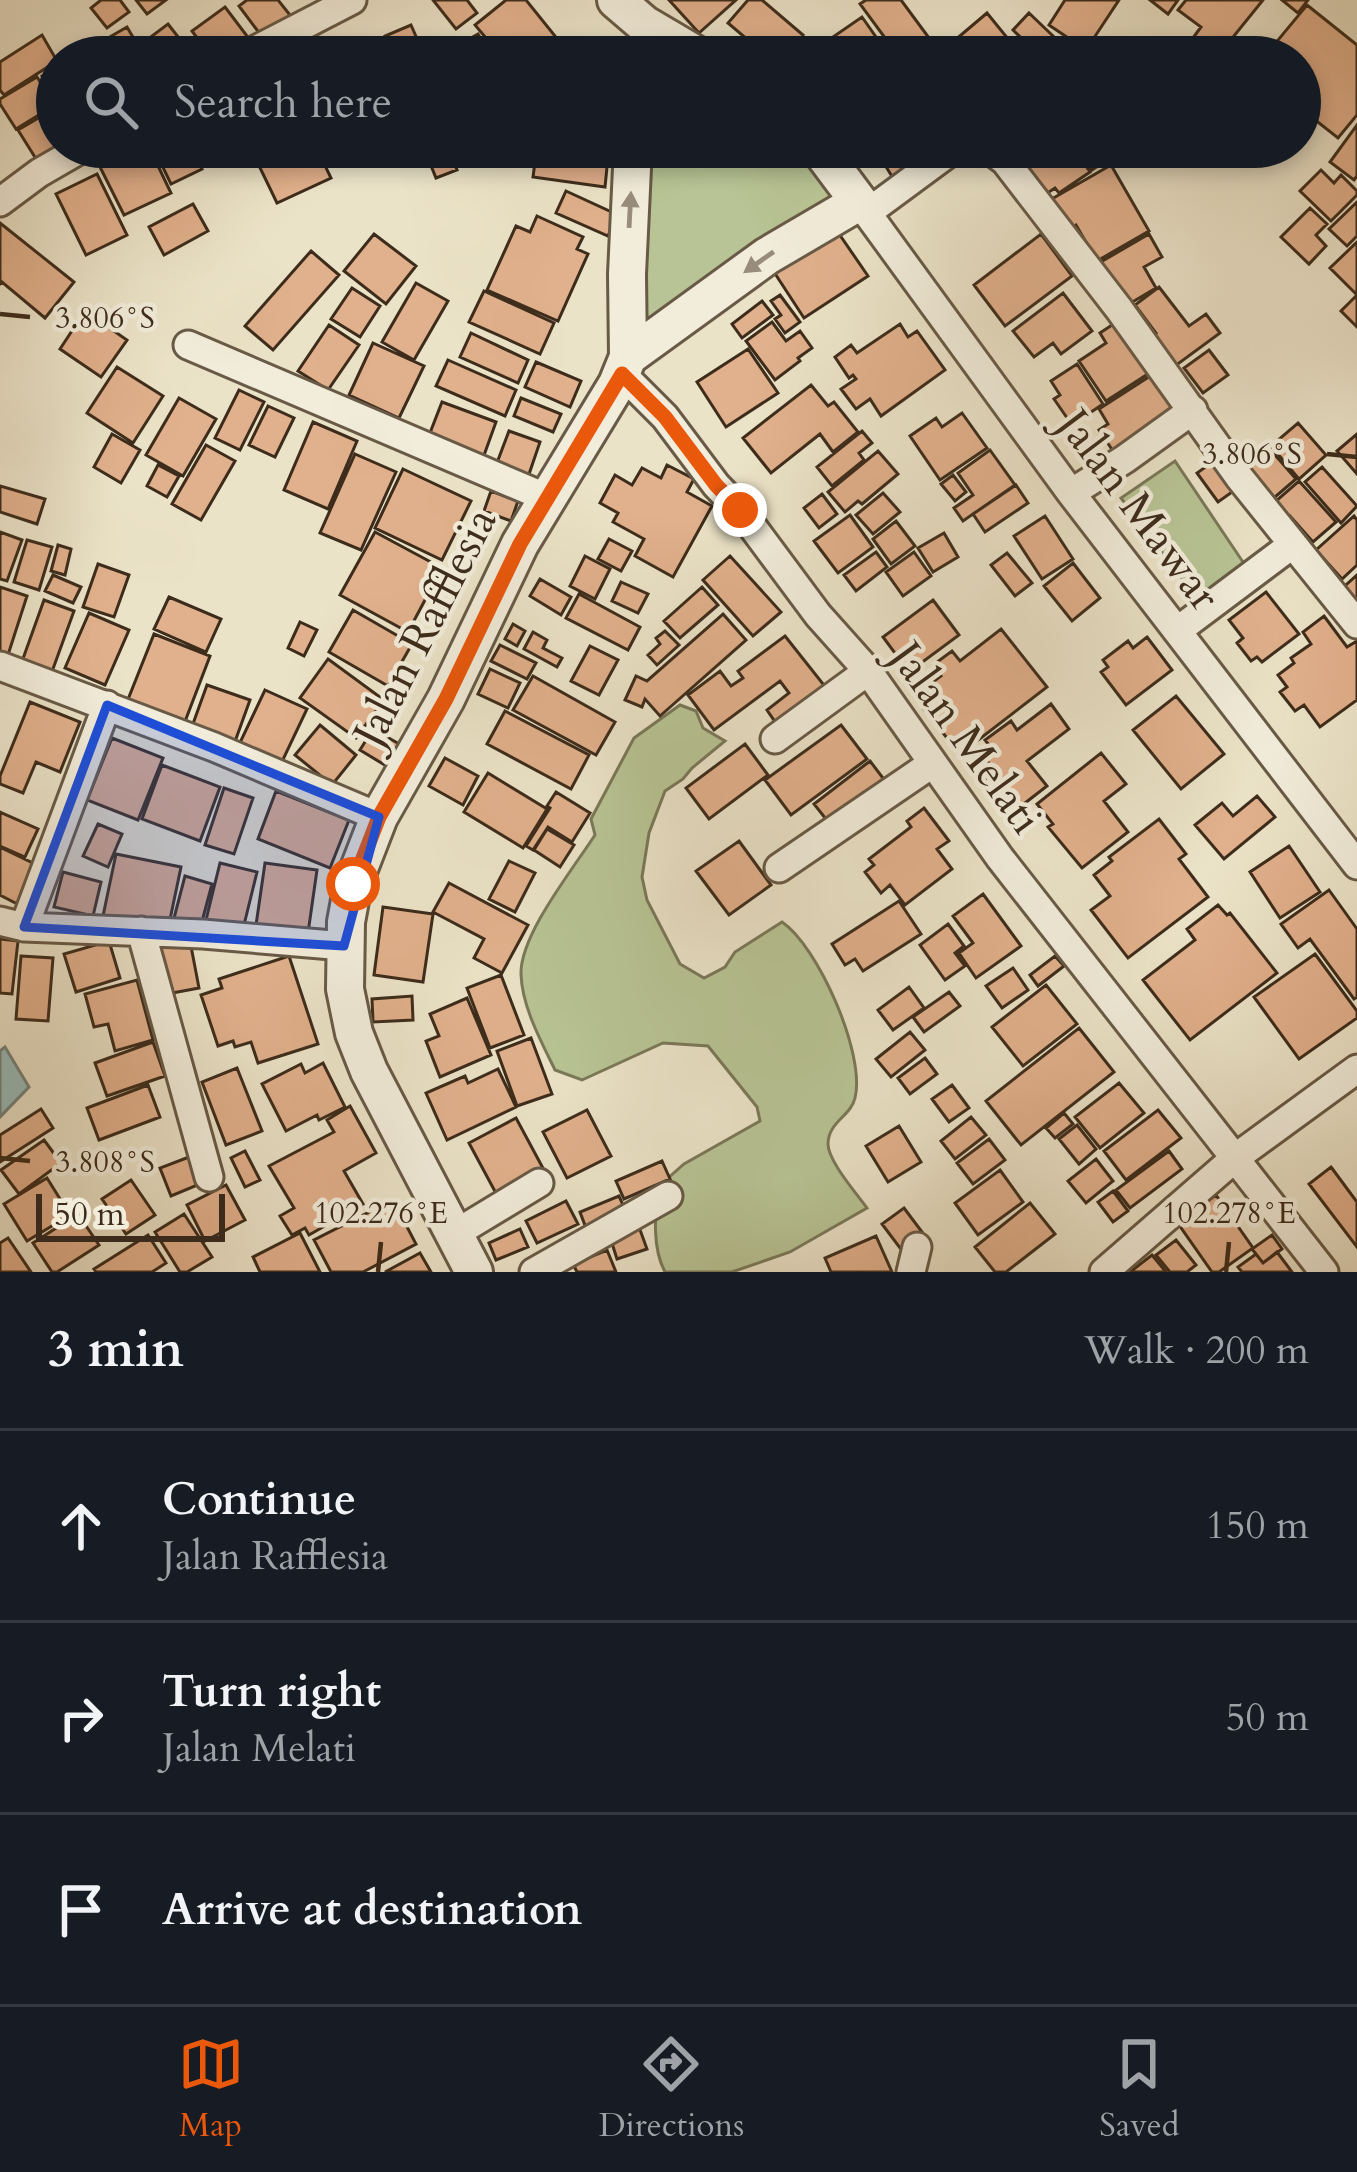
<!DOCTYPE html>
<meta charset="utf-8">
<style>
:root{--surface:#171b24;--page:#20242c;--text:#f1f3f6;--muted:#9ea1a6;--line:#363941;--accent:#ea580c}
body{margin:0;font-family:Cardo,serif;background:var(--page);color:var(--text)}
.scale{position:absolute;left:36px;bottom:30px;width:189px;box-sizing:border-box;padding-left:12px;border:6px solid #3d2c1b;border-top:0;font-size:33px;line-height:42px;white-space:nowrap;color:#3d2c1b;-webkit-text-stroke:9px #f2eddb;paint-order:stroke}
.stop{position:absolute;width:36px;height:36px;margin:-27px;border:9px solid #ea580c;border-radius:50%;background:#fff}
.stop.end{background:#ea580c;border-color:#fff;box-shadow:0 3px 12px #0008}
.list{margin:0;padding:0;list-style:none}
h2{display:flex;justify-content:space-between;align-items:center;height:156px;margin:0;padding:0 48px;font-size:51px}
h2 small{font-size:39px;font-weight:400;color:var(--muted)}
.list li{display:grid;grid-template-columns:78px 1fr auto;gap:36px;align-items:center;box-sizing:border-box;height:192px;padding:0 48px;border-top:3px solid var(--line)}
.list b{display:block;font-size:45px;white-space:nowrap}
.list p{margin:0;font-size:39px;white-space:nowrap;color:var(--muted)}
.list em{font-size:39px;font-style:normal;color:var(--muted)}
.icon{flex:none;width:66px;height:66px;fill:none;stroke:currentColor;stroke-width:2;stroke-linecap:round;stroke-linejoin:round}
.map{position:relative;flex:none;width:1357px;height:1272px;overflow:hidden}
.search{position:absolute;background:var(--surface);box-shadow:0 6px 18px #0003;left:36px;right:36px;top:36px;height:132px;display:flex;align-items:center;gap:30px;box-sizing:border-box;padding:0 42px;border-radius:66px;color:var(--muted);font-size:45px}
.sheet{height:732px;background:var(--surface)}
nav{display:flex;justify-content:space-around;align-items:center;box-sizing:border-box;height:168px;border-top:3px solid var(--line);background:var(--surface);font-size:33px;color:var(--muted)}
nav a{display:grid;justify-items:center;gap:6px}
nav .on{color:var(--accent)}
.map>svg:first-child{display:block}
</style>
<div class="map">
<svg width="1357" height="1272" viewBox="0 0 1357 1272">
<rect width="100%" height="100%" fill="#ebe3c8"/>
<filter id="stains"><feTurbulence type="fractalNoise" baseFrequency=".00167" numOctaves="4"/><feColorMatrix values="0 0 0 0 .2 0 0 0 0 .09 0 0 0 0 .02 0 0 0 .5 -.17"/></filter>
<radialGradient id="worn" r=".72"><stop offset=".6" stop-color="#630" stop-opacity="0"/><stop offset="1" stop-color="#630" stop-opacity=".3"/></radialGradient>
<path fill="#b8c495" stroke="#7a7858" stroke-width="3" d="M646,147H793L859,202L628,365Z
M1175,461L1245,565L1197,599L1121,498Z
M680,705L696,711L703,728L725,741L692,768L683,779L665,791L649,833L642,877L647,900L680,964L704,978L725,967L735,952L782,922C818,946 866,1055 855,1098C851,1116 828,1122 828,1144C828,1161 857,1194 867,1208L790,1252L732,1272H665C652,1248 655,1214 658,1187L684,1164L760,1121L757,1107L708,1046L663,1043L582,1080L555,1070C541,1041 522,1007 521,974C520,935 573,869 595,835L591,819L634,738Z"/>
<path fill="#9abdbd" stroke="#75837c" stroke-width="3" d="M5,1047L29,1087L0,1117V1051Z"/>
<path fill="#e1b08c" stroke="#3d2c1b" stroke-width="3" d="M101,0H120L129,12L107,28L91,8Z
M136,0H166L147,14Z
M247,0H278L294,20L266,42L239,6Z
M433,0H467L477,13L456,29Z
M506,0H526L555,36L529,57H502L475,25Z
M669,0H736L699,33Z
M748,0H762L803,35L785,57H768L728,23Z
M866,0H901L932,42L912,57H899L860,4Z
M1065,0H1119L1086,50L1049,25Z
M1150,0H1178L1168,14Z
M1186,0H1263L1217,57H1210L1190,42L1201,27L1178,10Z
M1282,0H1308L1298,13Z
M1307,5L1357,45V115L1338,138L1300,108V57H1264Z
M225,7L250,40L228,57H211L192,31Z
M987,13L1009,40L989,57H935Z
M1029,13L1075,57H1041L1013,30Z
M862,17L890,57H819L814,50Z
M168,24L189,51L181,57H168L152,36Z
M411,25L425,57H394L385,36Z
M127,27L144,56L87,57L84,52Z
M478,34L491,57H454L450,50Z
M42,35L57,61L4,95L0,90V62Z
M57,67V101L42,76Z
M37,77L55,105L16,129L0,104V99Z
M52,110L57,118V147H75L43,170L18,130Z
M1357,125V176L1354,180L1330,162Z
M128,147H149L171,193L124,215L97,161Z
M164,147H191L202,169L171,184L155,151Z
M206,147H238V148L213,161Z
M250,147H276L285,166L318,151L331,178L277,203Z
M537,147H609L605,187L533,177Z
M878,147H927L931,155L893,178L875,149Z
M1027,147H1073L1090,172L1059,193L1055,188L1043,196L1018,159L1030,151Z
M1076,147H1127L1092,170Z
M451,155L457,170L436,178L430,163Z
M1111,165L1149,231L1097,261L1076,225L1067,230L1050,200Z
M1321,170L1334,183L1341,175L1357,191V195L1331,221L1300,191Z
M97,174L127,235L86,255L56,194Z
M566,191L618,215L608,236L556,213Z
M1357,202V236L1347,246L1329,229Z
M193,204L208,231L164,255L149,227Z
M1310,208L1327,224L1316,235L1326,246L1309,264L1281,237Z
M537,216L583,237L577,249L588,254L558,321L487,290L516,226L530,232Z
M0,223L74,282L45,318L2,282L0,284Z
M835,228L868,276L804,318L772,269Z
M374,234L416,266L386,304L344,271Z
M1041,234L1072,276L1005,326L974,285Z
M1149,234L1162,257L1144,267L1156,288L1124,307L1099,263Z
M1357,242V291L1355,293L1330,268Z
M311,251L339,275L273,350L245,326Z
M416,283L448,301L414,360L382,342Z
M1159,287L1189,326L1206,314L1220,333L1171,369L1148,338L1156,333L1135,305Z
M352,288L380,306L360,337L331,319Z
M484,291L554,323L540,354L469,322Z
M1063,293L1092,331L1061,354L1053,343L1034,357L1013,331Z
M780,295L800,322L785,333L775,319L781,315L771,301Z
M1357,295V327L1341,311Z
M762,301L773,315L742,338L732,324Z
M85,311L127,340L101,377L60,349Z
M1121,319L1154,370L1106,401L1079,361L1106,343L1100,333Z
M772,322L786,341L800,331L812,348L798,358L800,361L775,380L746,341Z
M900,324L908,337L917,331L945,370L881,416L870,399L856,409L841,389L856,379L853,375L849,378L835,357L851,345L857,353Z
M329,325L359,345L328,390L298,371Z
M471,333L528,360L518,383L460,357Z
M373,343L424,366L399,418L349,395Z
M748,349L778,393L726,427L697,382Z
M1209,350L1228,375L1203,393L1184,368Z
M448,360L516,390L505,416L436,386Z
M536,362L581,381L570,407L525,387Z
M1077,364L1103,404L1072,425L1054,399L1060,395L1051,381Z
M117,367L163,396L133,443L87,413Z
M1155,373L1180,411L1115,454L1099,430L1108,424L1099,409Z
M811,385L828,406L834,402L858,432L833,452L820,434L771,473L743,438Z
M239,390L264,402L240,450L215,438Z
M179,398L216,419L183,476L146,455Z
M521,398L561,414L553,432L514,416Z
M442,402L496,422L483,458L428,438Z
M268,406L294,418L275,457L249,445Z
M962,413L987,448L940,480L910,436L936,418L942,427Z
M313,422L357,441L328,509L284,490Z
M1298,423L1326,455L1299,479L1271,446Z
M509,431L540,442L527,480L495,468Z
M862,431L872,443L859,453L864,460L832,486L817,467Z
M112,434L140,450L121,483L94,467Z
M1357,434V474L1337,451Z
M206,445L235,461L201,520L172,504Z
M1269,448L1296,479L1268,503L1241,472Z
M990,450L1015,485L963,521L954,508L973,495L958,473Z
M878,451L898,474L862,504L858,501L845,512L828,492Z
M355,454L396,472L361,550L320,533Z
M1214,461L1235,490L1218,502L1197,473Z
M158,465L179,476L167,497L147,486Z
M667,465L694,479L687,492L712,506L673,577L635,556L644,539L613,522L618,513L600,503L615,475L632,485L642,468L661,478Z
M1322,467L1357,506L1341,523L1305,482Z
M403,469L471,501L442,560L375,528Z
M953,475L966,492L955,501L941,484Z
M1299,481L1336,522L1313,542L1290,516L1281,523L1268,508Z
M1016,485L1028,503L985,532L973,514Z
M0,486L45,499L37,524L0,512Z
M491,491L518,501L511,521L484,511Z
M883,493L900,512L873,534L856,515Z
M822,494L837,514L819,528L804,508Z
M850,515L873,547L838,573L814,541Z
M1045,516L1073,559L1042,579L1014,536Z
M1354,516L1357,520V565L1342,579L1316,550Z
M896,521L915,546L891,564L873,539Z
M0,532L22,540L7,581L0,579Z
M375,532L442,568L408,632L340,595Z
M944,533L958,557L933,572L918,548Z
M609,539L632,551L621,571L598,559Z
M27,540L52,547L39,590L14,582Z
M58,545L71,549L65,575L51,571Z
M876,552L887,567L856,591L844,575Z
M914,552L931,576L903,596L886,572Z
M1007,553L1032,583L1015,596L991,565Z
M585,556L610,569L595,599L570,586Z
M730,556L781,612L753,636L703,580Z
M1073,563L1100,598L1072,621L1044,586Z
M98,564L129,575L114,617L83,607Z
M53,575L81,587L73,603L45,591Z
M1357,575V613L1338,592Z
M540,579L571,597L561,615L530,596Z
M621,582L648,594L638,613L612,601Z
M0,587L27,596L7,658L0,656Z
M702,587L718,605L680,638L664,621Z
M1266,592L1299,634L1262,662L1257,657L1251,661L1237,643L1243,638L1229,620Z
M579,594L640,627L628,650L566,618Z
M169,597L221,619L206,652L154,629Z
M44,600L74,611L50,677L20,667Z
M933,600L959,635L909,672L883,637Z
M353,610L412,644L388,686L329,652Z
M89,613L129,630L105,685L65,668Z
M723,614L746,640L660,716L645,699L642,707L625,700L636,676L647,681Z
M1324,616L1347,647L1357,641V700L1320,727L1304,705L1295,711L1280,692L1287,687L1278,675L1294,663L1291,658L1311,644L1303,632Z
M300,622L317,630L304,656L288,648Z
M513,624L525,631L517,646L505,639Z
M1001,629L1047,687L968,748L959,737L951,743L922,707L931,700L922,690L941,676L933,665L952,651L960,661Z
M665,631L679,645L657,665L648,655L660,644L656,638Z
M533,632L547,640L543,648L562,658L557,667L524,649Z
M154,634L210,656L184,724L127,702Z
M785,636L827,689L778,726L767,710L789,693L780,681L714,730L688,695L720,671L731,686L743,678L738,671Z
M1147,637L1172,670L1126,705L1101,672L1108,667L1103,660L1128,641L1133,648Z
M500,645L536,663L527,679L491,661Z
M590,646L618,660L599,695L571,681Z
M328,659L384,700L356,738L300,698Z
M490,669L520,683L508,708L478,694Z
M533,676L615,722L596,755L513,710Z
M207,685L250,700L233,747L190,732Z
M265,690L307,709L278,770L236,751Z
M1176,696L1224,754L1181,789L1133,730Z
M30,702L80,722L60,772L36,762L23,793L0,784V776Z
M1051,704L1069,729L1027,761L1047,786L1016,810L1007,799L1004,801L984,776L993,769L984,756L993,750L985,740L1011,721L1017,730Z
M505,711L589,755L571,789L487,744Z
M320,725L356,755L332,785L295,755Z
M841,725L867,759L791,815L765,780Z
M373,729L401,745L388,767L360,750Z
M112,738L163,758L138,820L87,800Z
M745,744L768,775L709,819L686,788Z
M1101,753L1126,784L1104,801L1128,832L1082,868L1048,827L1053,824L1037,804Z
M445,758L478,776L463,805L429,786Z
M870,761L889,786L833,828L814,804Z
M162,765L220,787L200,841L142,819Z
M488,773L547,809L523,848L464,812Z
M224,788L253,798L234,854L205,845Z
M276,791L349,820L330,868L258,839Z
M556,792L590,813L572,842L548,827L533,850L526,846L550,808L547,806Z
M1257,796L1275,817L1224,859L1195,825L1222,803L1233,816Z
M924,808L949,841L937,849L952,869L905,905L890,885L881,893L865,872L874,865L869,859L911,827L907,821Z
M0,812L38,829L25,857L0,846Z
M1159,819L1186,854L1179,859L1208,897L1128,958L1091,910L1110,896L1094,875L1112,861L1109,857Z
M98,824L122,834L108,867L83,856Z
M547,829L574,845L560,867L534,850Z
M739,841L771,885L729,915L696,871Z
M1289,846L1320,892L1280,918L1250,872Z
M0,847L45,869L25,908L0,895Z
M116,854L181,867L168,929L103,916Z
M509,861L535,873L515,912L489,899Z
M220,863L257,872L242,933L205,924Z
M265,863L317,870L307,940L255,932Z
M63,872L101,882L93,916L54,907Z
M185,876L212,884L200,929L173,922Z
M449,883L528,925L502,973L474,958L484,939L433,912Z
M1329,890L1357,929V997L1354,999L1310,939L1298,948L1281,924Z
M983,894L1021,946L976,978L959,953L973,943L953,916Z
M899,901L921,934L863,971L855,959L845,965L832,944Z
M1218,905L1227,915L1230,913L1277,973L1190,1040L1143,980L1195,940L1187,929Z
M383,907L433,914L423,982L374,975Z
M948,924L964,946L955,953L965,966L945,980L920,945Z
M0,939L18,941L12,994L0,993Z
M109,941L120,978L76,992L64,954Z
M190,941L199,988L167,994L158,948Z
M1315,954L1357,1011V1018L1299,1059L1254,997Z
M21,956L53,958L48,1021L16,1019Z
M289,956L318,1044L258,1063L251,1042L235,1047L233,1041L218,1046L201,995L222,988L219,979Z
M1055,956L1064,966L1038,986L1030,975Z
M1013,968L1028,990L1002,1008L986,986Z
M501,975L524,1035L490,1048L467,988Z
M137,980L153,1040L115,1051L108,1024L94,1027L85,994Z
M1046,985L1077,1024L1023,1066L992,1027Z
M909,987L924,1008L893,1030L878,1010Z
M949,992L960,1006L924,1032L913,1017Z
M412,996L413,1020L373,1022L372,999Z
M467,998L491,1055L440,1077L426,1041L439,1036L430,1014Z
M1079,1028L1114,1072L1021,1145L986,1101Z
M910,1032L925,1050L891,1077L876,1059Z
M531,1038L552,1094L517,1106L497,1051Z
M153,1042L165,1076L107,1096L95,1063Z
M925,1058L937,1074L910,1094L898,1078Z
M323,1063L345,1107L319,1120L317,1115L286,1131L262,1084L301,1064L305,1073Z
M237,1068L262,1131L226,1145L202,1082Z
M498,1069L516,1107L447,1140L426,1093L465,1076L468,1083Z
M1119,1083L1144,1113L1100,1148L1075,1117Z
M148,1085L160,1117L99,1140L87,1108Z
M952,1085L969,1108L949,1122L932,1099Z
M350,1106L376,1153L344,1171L363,1204L309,1235L305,1228L292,1235L280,1216L294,1208L269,1166L334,1132L327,1120Z
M41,1109L53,1128L0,1162V1135Z
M587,1110L611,1156L567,1178L543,1132Z
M1158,1110L1181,1138L1126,1180L1104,1151Z
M1064,1113L1073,1124L1055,1138L1046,1128Z
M971,1117L986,1135L955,1159L941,1141Z
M516,1118L545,1172L498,1197L469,1143Z
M1077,1125L1096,1149L1079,1164L1059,1139Z
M899,1126L921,1162L888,1182L866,1146Z
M989,1139L1005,1160L973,1184L957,1163Z
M44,1140L61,1163L19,1194L1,1170Z
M245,1151L260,1180L245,1187L231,1158Z
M1169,1151L1182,1169L1130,1208L1116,1190Z
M189,1157L200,1184L171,1196L160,1168Z
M1096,1159L1113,1181L1086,1203L1068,1181Z
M662,1161L670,1179L624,1199L616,1181Z
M1331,1167L1357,1202V1247L1309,1184Z
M1000,1170L1023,1202L978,1235L955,1203Z
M47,1178L70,1215L27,1241L4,1204Z
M131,1180L155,1215L126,1234L102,1199Z
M226,1185L245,1220L205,1241L187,1205Z
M1113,1191L1128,1211L1113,1222L1098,1202Z
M1216,1195L1253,1248L1219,1272H1212L1177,1222Z
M619,1196L626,1212L586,1228L580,1212Z
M393,1200L416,1244L363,1272H331L314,1240Z
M566,1201L578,1224L537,1243L526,1221Z
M1030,1203L1055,1234L1006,1272H995L975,1247Z
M904,1208L922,1232L900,1248L882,1224Z
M78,1214L99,1245L57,1272H52L33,1243Z
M184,1214L212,1257L187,1272H180L155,1232Z
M639,1227L647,1249L617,1259L610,1237Z
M520,1229L528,1247L496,1260L489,1243Z
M300,1233L320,1272H260L253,1257Z
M148,1235L166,1263L152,1272H96L94,1269Z
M1272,1235L1282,1249L1263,1263L1252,1249Z
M876,1236L892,1272H831L825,1258Z
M8,1238L31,1272H0V1243Z
M1176,1240L1196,1265L1187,1272H1170L1156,1255Z
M607,1250L616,1272H577L573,1264Z
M1277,1252L1292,1272H1242L1238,1267L1256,1254L1263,1263Z
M420,1253L431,1272H385Z
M1152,1255L1166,1272H1130Z"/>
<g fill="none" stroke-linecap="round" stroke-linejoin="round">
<defs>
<path id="minor" d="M242,57L352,0
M975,147L993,152L1005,161L1119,309L1239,477L1357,624
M0,202L39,173L84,147
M859,202L1071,493L1357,865
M867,213L951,151L972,147
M188,345L547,498
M622,374L665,417L716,485L740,510L818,615L868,671L1000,858L1324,1272
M1071,493L1125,459L1193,410
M1177,631L1293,544
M0,666L214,747L379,817
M775,739L868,671
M779,868L933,763
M0,921L24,927L203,934L344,946
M24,927L107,705
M141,931L209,1177
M453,1235L539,1183
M534,1272L668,1196
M911,1272L917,1247
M1104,1272L1235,1158L1357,1069"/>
<path id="tertiary" d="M616,0L644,24L700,57
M628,357L627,274L633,147
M474,1272L369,1071L354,1033L345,989L346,922L353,884L379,817L446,699L520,544L617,384L628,357L767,256L859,202L818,147"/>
</defs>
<use href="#minor" stroke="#685a46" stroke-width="33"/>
<use href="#tertiary" stroke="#685a46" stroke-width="42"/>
<use href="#minor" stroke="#f2eddb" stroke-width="27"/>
<use href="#tertiary" stroke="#f2eddb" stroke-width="36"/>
</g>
<defs><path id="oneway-solid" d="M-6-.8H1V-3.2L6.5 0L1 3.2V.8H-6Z" transform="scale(3)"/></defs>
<g fill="#988c7b">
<use href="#oneway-solid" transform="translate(630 210) rotate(-87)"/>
<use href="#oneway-solid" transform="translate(759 262) rotate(145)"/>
</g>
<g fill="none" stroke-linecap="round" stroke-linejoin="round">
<path stroke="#ea580c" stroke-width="15" d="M353,884L379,817L446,699L520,544L622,374L665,417L716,485L740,510"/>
</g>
<path fill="#1d4ed8" fill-opacity="0.2" stroke="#1d4ed8" stroke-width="9" stroke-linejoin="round" d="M107,705L379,817L344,946L24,927Z"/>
<path fill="none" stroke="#3d2c1b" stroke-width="4.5" d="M0,314L30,317M1327,454L1357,457M0,1158L30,1161M378,1272L381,1242M1226,1272L1229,1242"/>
<g text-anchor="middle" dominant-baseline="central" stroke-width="9" stroke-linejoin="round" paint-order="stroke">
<g font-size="45" fill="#3d2c1b" stroke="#f2eddb">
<text transform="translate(1139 510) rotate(53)">Jalan Mawar</text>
<text transform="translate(425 627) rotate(-63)">Jalan Rafflesia</text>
<text transform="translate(966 738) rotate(54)">Jalan Melati</text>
</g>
</g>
<g font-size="30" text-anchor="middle" fill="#3d2c1b" stroke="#f2eddb" stroke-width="9" stroke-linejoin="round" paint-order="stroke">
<text x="105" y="328">3.806°S</text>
<text x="1252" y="464">3.806°S</text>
<text x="105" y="1172">3.808°S</text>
<text x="381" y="1223">102.276°E</text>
<text x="1229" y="1223">102.278°E</text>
</g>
<rect width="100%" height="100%" filter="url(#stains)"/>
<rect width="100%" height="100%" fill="url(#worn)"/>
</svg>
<div class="scale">50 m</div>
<div class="stop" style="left:353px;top:884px"></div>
<div class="stop end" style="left:740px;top:510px"></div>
<div class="search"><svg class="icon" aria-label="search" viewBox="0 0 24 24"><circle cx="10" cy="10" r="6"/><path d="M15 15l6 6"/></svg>Search here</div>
</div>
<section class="sheet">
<h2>3 min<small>Walk · 200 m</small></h2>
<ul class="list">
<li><svg class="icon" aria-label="ahead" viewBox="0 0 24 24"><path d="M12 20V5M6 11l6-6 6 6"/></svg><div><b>Continue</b><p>Jalan Rafflesia</p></div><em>150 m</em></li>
<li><svg class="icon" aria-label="right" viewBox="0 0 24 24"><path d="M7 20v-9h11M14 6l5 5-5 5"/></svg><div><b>Turn right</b><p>Jalan Melati</p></div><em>50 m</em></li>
<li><svg class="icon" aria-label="arrive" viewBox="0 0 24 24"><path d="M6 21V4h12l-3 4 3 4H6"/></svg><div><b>Arrive at destination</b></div></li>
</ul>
</section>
<nav>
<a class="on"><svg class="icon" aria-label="map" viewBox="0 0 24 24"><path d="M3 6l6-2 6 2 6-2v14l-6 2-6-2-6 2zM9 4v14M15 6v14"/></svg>Map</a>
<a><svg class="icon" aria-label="directions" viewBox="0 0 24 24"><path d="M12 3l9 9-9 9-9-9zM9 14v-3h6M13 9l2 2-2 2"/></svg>Directions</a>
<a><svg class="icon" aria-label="saved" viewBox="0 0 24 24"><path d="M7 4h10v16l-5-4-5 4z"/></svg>Saved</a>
</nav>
